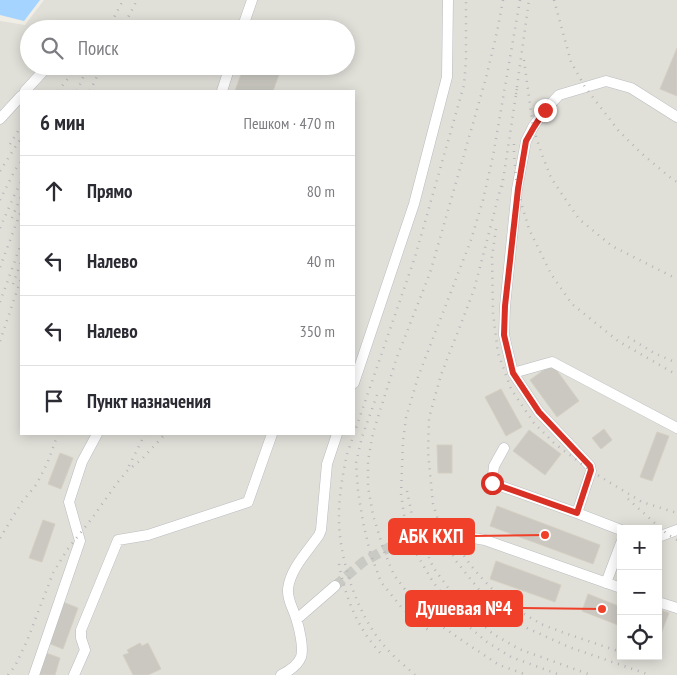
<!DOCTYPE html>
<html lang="ru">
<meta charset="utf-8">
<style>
:root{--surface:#fff;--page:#f7f7f7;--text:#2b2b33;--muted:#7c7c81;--line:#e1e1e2}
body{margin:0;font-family:"PT Sans Narrow",sans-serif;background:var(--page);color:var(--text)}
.controls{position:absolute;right:15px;bottom:15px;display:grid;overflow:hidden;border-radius:0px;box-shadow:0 2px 12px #0003}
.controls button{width:45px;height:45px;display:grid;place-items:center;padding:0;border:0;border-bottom:1px solid var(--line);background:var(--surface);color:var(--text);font:25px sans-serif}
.stop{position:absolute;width:15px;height:15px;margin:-11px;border:4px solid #d93025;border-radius:50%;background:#fff}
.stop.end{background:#d93025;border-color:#fff;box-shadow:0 1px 5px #0008}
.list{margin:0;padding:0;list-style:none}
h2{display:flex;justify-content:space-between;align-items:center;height:65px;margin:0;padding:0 20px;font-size:21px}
h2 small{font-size:16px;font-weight:400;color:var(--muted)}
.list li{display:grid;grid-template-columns:32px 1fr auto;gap:15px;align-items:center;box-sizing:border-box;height:70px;padding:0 20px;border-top:1px solid var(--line)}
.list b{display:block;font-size:19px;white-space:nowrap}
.list em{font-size:16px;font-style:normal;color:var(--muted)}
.icon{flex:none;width:28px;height:28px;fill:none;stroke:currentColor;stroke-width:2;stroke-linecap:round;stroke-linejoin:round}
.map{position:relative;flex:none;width:677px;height:675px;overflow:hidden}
.search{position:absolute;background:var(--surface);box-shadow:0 2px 12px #0003;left:20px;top:20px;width:335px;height:55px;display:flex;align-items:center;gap:12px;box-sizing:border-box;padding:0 18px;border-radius:28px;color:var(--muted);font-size:19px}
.panel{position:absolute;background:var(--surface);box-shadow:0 2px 12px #0003;left:20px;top:90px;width:335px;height:345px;border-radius:0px}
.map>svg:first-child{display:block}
</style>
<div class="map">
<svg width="677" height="675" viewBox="0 0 677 675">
<rect width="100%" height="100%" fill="#efede4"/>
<path fill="#e0dfd8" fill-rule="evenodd" d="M44,0H677V675H0V21L25,25ZM29,29H346V66H29ZM21,91H354V434H21ZM621,529H658V656H621Z"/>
<path fill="#a4d4ff" d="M0,0H40L24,21L0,15Z"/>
<path fill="#cac8c1" stroke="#d4cfc2" d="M677,48V96L660,89Z
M244,66H282L273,91H235Z
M552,364L579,401L557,417L530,380Z
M501,389L522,427L506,436L485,397Z
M604,429L612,440L601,449L592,438Z
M529,430L561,454L545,475L513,451Z
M657,432L669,436L652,481L640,477Z
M437,445H452V473H438Z
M60,453L73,458L61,489L48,484Z
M497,506L600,545L593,564L490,526Z
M43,520L55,524L42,562L29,558Z
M496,561L561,585L555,602L490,579Z
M588,594L621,607V617L618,625L582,611Z
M63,602L78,608L63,649L48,643Z
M658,609L669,613L660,636H658Z
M140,643L142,646L148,643L161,669L148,675H133L123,655L129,653L127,650Z
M46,653L60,658L55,675H39Z"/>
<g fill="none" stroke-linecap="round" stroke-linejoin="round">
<path stroke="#cacac4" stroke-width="10" stroke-dasharray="10 5" stroke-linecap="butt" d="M335,586L363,562L397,543L435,534L468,537"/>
<defs>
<path id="minor" d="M242,29L252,0
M25,91L48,66
M222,91L230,66
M0,119L21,96
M513,373L552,362L677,428
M354,383L414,204L447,77L448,0
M504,448L494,466L492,483L577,513L621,530
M577,513L591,471L590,466L539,412L513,373L504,335L505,306L517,189L526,141L533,127L545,110L559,95L606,81L631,88L677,117
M468,537L485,540L621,588
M658,537L677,530
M606,583L621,543
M658,602L677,608
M297,619L335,586
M34,675L80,541L69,502L82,462L97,434
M74,675L85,650L81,638V630L118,540L148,535L248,502L272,434
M281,675C289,671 298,665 301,657C304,648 299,627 296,618C293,608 287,600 288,589C290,569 308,551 319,535L321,530L327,464L337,434"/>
</defs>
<use href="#minor" stroke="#b9bcc1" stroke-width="11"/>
<use href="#minor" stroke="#fff" stroke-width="10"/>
<path stroke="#b5b6b6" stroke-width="2.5" stroke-dasharray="1 6" stroke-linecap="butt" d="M503,0L497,32L486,78L430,273L397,357L373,433L368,461V487L373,515L384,551L394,575L410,596L434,621L463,641L499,665L527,675
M520,0L493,156L483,200L471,240L418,377L406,418L403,441L401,494L405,521L416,553L433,582L468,626L487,642L511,657L560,675
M554,0L571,62L585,87L618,130L641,153L672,179L677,182
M108,29L123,0
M122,29L137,0
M524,60L533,127L541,152L551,178L579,219L612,246L677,279
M58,91L78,66
M77,91L88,66
M90,91L102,66
M516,94L529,0
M10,144L20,128
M514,144V154L517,189L529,229L551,274L572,304L618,341L677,375
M0,171L21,138
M503,179L474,290L441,375L429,418L428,452L433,504L444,539L456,561L481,592L504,614L527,628L569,647L650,675
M502,187L517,88
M0,200L15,170L21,162
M12,218L21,196
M0,228L14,196L21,182
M496,229L492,257L493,313L498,353L511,389L534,423L555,444L591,471L642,502L677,513
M0,267L21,211
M13,284L21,262
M0,302L21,244
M628,337L654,353L677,363
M0,341L21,279
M377,395L362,437L356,463L358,491L363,522L370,552L381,582L402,608L432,633
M129,466L145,434
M407,491L413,520L433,567L459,603L493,634L519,649L591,675
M628,499L667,534L677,540
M444,519C462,563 497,600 538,622C544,626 552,628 559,631C579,638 600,645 621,652
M0,538L22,502L36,485L47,464L58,434
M339,564C346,600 358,630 384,657
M658,656L665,657
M8,675L15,666L27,641L53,573L67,550L93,517L117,483L127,471L142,459L165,434
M415,675C404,665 391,655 382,643C356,612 338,555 339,515C339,494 343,474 347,454L415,257L464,85L466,60V0"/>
</g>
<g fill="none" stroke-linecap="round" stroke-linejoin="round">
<path stroke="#d93025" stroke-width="6" d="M492,483L577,513L591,470L590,466L539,412L513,373L504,335L505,306L518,189L526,141L534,127L545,110"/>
</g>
<path fill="none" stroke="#f0402a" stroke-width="2" d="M545 535L474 536M602 609L522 608"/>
<g fill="#f0402a" stroke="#fff" stroke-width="2">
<circle cx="545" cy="535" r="5"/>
<circle cx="602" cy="609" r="5"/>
</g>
<g fill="#f0402a" stroke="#f0402a" stroke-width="2">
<rect x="389" y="519" width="85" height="35" rx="5"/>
<rect x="406" y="591" width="116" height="35" rx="5"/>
</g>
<g font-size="20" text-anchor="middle" font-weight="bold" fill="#fff">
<text x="431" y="543">АБК КХП</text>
<text x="464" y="615">Душевая №4</text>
</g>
</svg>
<div class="controls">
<button>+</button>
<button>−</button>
<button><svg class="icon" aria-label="locate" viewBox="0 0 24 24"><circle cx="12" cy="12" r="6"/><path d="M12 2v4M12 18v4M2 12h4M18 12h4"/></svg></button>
</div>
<div class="stop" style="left:492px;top:483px"></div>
<div class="stop end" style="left:545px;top:110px"></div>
<div class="search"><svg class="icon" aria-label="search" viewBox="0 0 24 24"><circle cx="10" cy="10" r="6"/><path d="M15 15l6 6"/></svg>Поиск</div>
<section class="panel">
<h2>6 мин<small>Пешком · 470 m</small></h2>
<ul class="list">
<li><svg class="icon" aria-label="ahead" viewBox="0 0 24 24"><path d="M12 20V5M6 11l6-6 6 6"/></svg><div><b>Прямо</b></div><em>80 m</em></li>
<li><svg class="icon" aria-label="left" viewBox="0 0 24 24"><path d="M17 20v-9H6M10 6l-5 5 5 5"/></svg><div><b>Налево</b></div><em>40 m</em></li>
<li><svg class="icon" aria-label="left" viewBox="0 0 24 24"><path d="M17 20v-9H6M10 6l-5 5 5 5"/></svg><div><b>Налево</b></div><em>350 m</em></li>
<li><svg class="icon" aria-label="arrive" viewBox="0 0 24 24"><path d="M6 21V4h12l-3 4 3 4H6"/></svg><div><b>Пункт назначения</b></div></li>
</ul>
</section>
</div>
